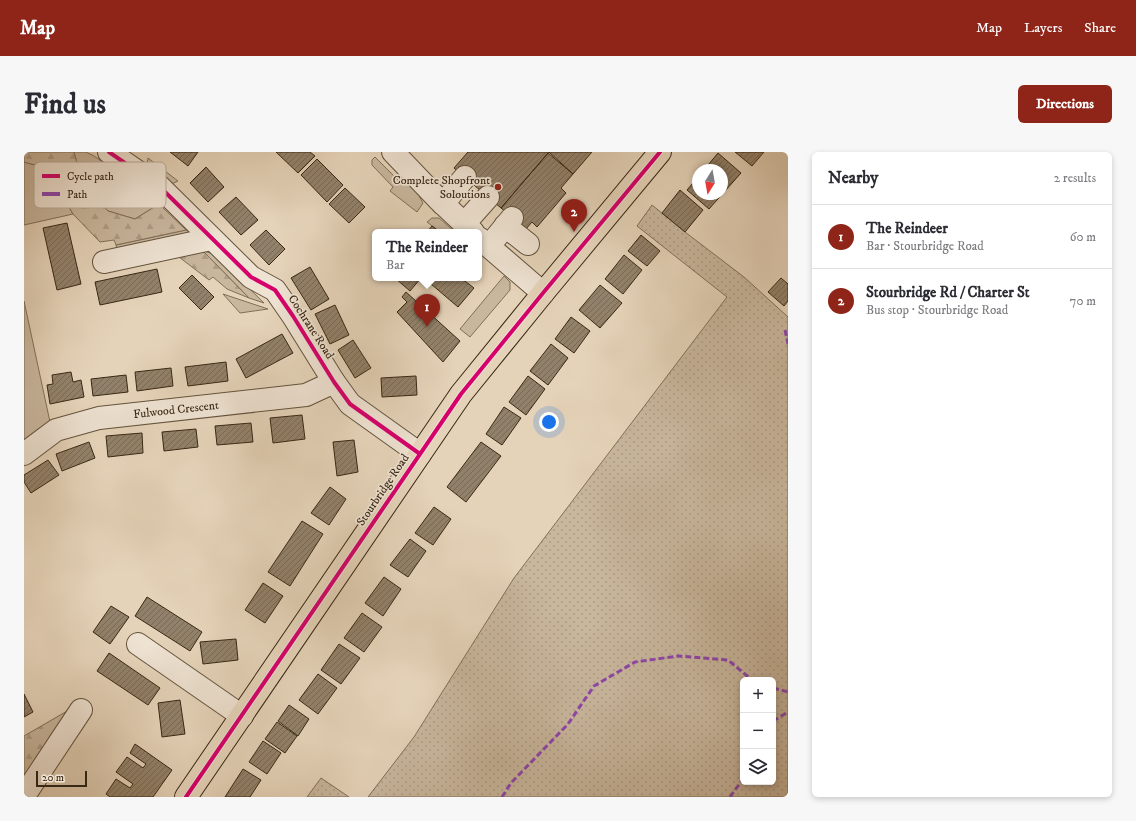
<!DOCTYPE html>
<meta charset="utf-8">
<style>
:root{--surface:#fff;--page:#f7f7f7;--text:#2b2b33;--muted:#7c7c81;--line:#e1e1e2;--accent:#8f2418}
body{margin:0;font-family:"IM FELL DW Pica",serif;background:var(--page);color:var(--text)}
.controls{position:absolute;right:12px;bottom:12px;display:grid;overflow:hidden;border-radius:6px;box-shadow:0 2px 6px #0003}
.controls button{width:36px;height:36px;display:grid;place-items:center;padding:0;border:0;border-bottom:1px solid var(--line);background:var(--surface);color:var(--text);font:20px sans-serif}
.compass{position:absolute;left:668px;top:12px;width:36px;height:36px;border-radius:50%;background:var(--surface);box-shadow:0 2px 6px #0003;rotate:191deg}
.scale{position:absolute;left:12px;bottom:10px;width:51px;box-sizing:border-box;padding-left:4px;border:2px solid #392814;border-top:0;font-size:11px;line-height:14px;white-space:nowrap;color:#392814;-webkit-text-stroke:3px #eee2d2;paint-order:stroke}
.you{position:absolute;left:525px;top:270px;width:14px;height:14px;margin:-10px;border:3px solid #fff;border-radius:50%;background:#1a73e8;box-shadow:0 0 0 6px #1a73e833}
.badge{display:grid;place-items:center;width:26px;height:26px;border-radius:50%;background:var(--accent);color:#fff;font-size:13px;font-weight:700}
.pin{position:absolute;translate:-50% -33px;filter:drop-shadow(0 1px 2px #0008)}
.pin::after{content:'';position:absolute;top:21px;width:14px;height:12px;background:inherit;clip-path:polygon(0 0,100% 0,50% 100%)}
.popup{position:absolute;left:348px;top:77px;width:110px;height:52px;box-sizing:border-box;display:grid;place-content:center;border-radius:6px;background:var(--surface);filter:drop-shadow(0 1px 3px #0005);font-size:13px;white-space:nowrap;color:var(--muted)}
.popup b{font-size:15px;color:var(--text)}
.popup::after{content:'';position:absolute;left:50%;top:100%;margin-left:-8px;border:8px solid transparent;border-top-color:var(--surface)}
.list{margin:0;padding:0;list-style:none}
h2{display:flex;justify-content:space-between;align-items:center;height:52px;margin:0;padding:0 16px;font-size:17px}
h2 small{font-size:13px;font-weight:400;color:var(--muted)}
.list li{display:grid;grid-template-columns:26px 1fr auto;gap:12px;align-items:center;box-sizing:border-box;height:64px;padding:0 16px;border-top:1px solid var(--line)}
.list b{display:block;font-size:15px;white-space:nowrap}
.list p{margin:0;font-size:13px;white-space:nowrap;color:var(--muted)}
.list em{font-size:13px;font-style:normal;color:var(--muted)}
.icon{flex:none;width:22px;height:22px;fill:none;stroke:currentColor;stroke-width:2;stroke-linecap:round;stroke-linejoin:round}
.map{position:relative;flex:none;width:764px;height:645px;overflow:hidden;border-radius:6px}
header{display:flex;align-items:center;gap:24px;box-sizing:border-box;height:56px;padding:0 20px;background:var(--accent);color:#fff}
header strong{font-size:19px}
nav{display:flex;gap:22px;margin-inline-start:auto;font-size:14px}
.intro{display:flex;align-items:center;justify-content:space-between;box-sizing:border-box;height:96px;padding:0 24px}
h1{margin:0;font-size:28px}
.button{padding:10px 18px;border-radius:6px;background:var(--accent);color:#fff;font-size:14px;font-weight:700}
main{display:flex;gap:24px;padding:0 24px}
aside{flex:1;background:var(--surface);border-radius:6px;box-shadow:0 2px 6px #0003}
.map>svg:first-child{display:block}
</style>
<header>
<strong>Map</strong>
<nav><a>Map</a><a>Layers</a><a>Share</a></nav>
</header>
<div class="intro"><h1>Find us</h1><a class="button">Directions</a></div>
<main>
<div class="map">
<svg width="764" height="645" viewBox="0 0 764 645">
<defs>
<pattern id="forest-firs" width="22" height="20" patternUnits="userSpaceOnUse"><rect width="22" height="20" fill="#c8b69d"/><path d="M5 1l3.5 6h-7zM16 11l3.5 6h-7z" fill="#ad9c86"/></pattern>
<pattern id="park-dots" width="8" height="8" patternUnits="userSpaceOnUse"><rect width="8" height="8" fill="#c8b69d"/><path d="M2 2h.1M6 6h.1" fill="none" stroke="#ad9c86" stroke-width="1.8" stroke-linecap="round"/></pattern>
<pattern id="building-hatch" width="6" height="6" patternUnits="userSpaceOnUse"><rect width="6" height="6" fill="#92816a"/><path d="M-1 1l2-2M0 6l6-6M5 7l2-2" fill="none" stroke="#786a56"/></pattern>
</defs>
<rect width="100%" height="100%" fill="#e5d3b9"/>
<filter id="stains"><feTurbulence type="fractalNoise" baseFrequency=".005" numOctaves="4"/><feColorMatrix values="0 0 0 0 .2 0 0 0 0 .09 0 0 0 0 .02 0 0 0 .5 -.17"/></filter>
<radialGradient id="worn" r=".72"><stop offset=".6" stop-color="#630" stop-opacity="0"/><stop offset="1" stop-color="#630" stop-opacity=".3"/></radialGradient>
<path fill="#c8b69d" stroke="#806f58" d="M50,0H62L70,4L105,28L135,52L111,67L84,59L58,31Z
M351,5L375,29L378,27L390,35L399,51L393,60L366,39L369,35L348,13V8Z
M124,6L154,29L143,34L122,18Z
M0,10L22,16L49,62L0,73Z
M408,66H415L431,80H416L403,70Z
M162,78L168,82L94,102L92,93Z
M178,98L191,103L240,151L225,146Z
M480,124L486,130V138L446,185L436,177Z
M199,142L244,157L216,161Z
M0,149L26,270L14,277L0,288Z"/>
<path fill="url(#forest-firs)" stroke="#806f58" d="M0,0H50L58,31L84,59L111,67L135,52L162,78L92,93L90,88L76,90L49,62L22,16L0,10Z
M178,98L225,146L203,137L189,125L185,128L155,105Z
M57,551L0,636V584Z"/>
<path fill="url(#park-dots)" stroke="#806f58" fill-rule="evenodd" d="M628,53L661,80L720,125L764,165V645H344L390,585L490,426L703,145L613,74ZM719,528H749V630H719Z
M297,626L325,645H283Z"/>
<path fill="url(#building-hatch)" stroke="#392814" d="M146,0H174L164,14Z
M252,0H286L291,4L274,21Z
M444,0H525L477,56L430,16Z
M525,0H568L549,22Z
M711,0H740L728,14Z
M524,1L549,22L537,36L542,41L513,75L508,70L502,77L477,56Z
M694,1L717,21L685,57L663,38L674,25V42H698V18H680Z
M293,7L319,33L303,50L277,23Z
M182,15L200,35L184,50L166,31Z
M321,36L341,55L325,71L305,52Z
M656,38L679,58L661,80L638,61Z
M212,45L234,68L217,83L195,60Z
M43,71L57,132L33,138L19,76Z
M408,74L416,80H403Z
M242,78L261,97L245,113L226,93Z
M617,83L636,99L623,114L604,99Z
M600,103L618,118L599,142L581,127Z
M286,115L305,147L287,158L267,126Z
M133,117L138,140L76,153L71,130Z
M168,123L190,145L177,158L155,136Z
M371,126H397L386,139Z
M400,126H437L450,136L434,155Z
M757,126L764,132V149L760,154L744,140Z
M576,133L598,151L576,176L555,158Z
M382,140L436,189L419,210L373,160L383,150L378,145Z
M311,153L325,183L306,192L291,162Z
M547,165L566,179L550,201L531,187Z
M258,182L269,201L222,226L212,207Z
M329,188L347,216L331,226L314,198Z
M527,192L544,206L524,233L506,219Z
M202,210L204,229L164,234L161,215Z
M147,216L149,234L113,239L111,220Z
M47,220L49,230L57,228L60,245L26,252L23,233L29,232L28,223Z
M102,223L104,240L69,244L67,227Z
M392,224L393,243L358,245L357,226Z
M504,224L521,237L502,263L485,250Z
M480,255L497,266L478,293L462,282Z
M278,263L281,287L249,291L246,266Z
M227,271L229,290L193,293L191,274Z
M172,277L174,295L140,299L138,280Z
M118,281L119,301L84,305L82,284Z
M330,288L334,320L313,324L309,290Z
M65,290L71,306L38,319L32,302Z
M457,290L477,304L442,350L423,335Z
M24,308L35,323L7,341L0,330V323Z
M306,335L322,347L305,373L287,361Z
M410,355L427,367L409,393L391,381Z
M278,369L299,382L266,434L244,420Z
M386,387L402,399L384,425L366,413Z
M360,425L377,437L359,464L341,451Z
M239,431L259,444L241,471L221,458Z
M123,445L178,480L166,499L111,464Z
M87,454L105,465L86,492L69,480Z
M338,461L358,475L340,500L320,486Z
M212,487L214,508L179,512L176,490Z
M315,492L336,506L317,532L297,518Z
M85,501L136,536L124,553L73,519Z
M294,522L313,536L294,562L275,548Z
M0,542L9,560L0,565Z
M156,548L161,582L138,585L134,551Z
M265,553L285,567L274,584L254,569Z
M253,570L273,584L261,601L241,587Z
M239,589L257,601L243,622L225,610Z
M111,592L148,618L129,645H86L82,642L92,627L106,636L109,632L92,620L103,605L119,616L122,612L106,601Z
M219,617L237,628L226,645H201Z"/>
<g fill="none" stroke-linecap="round" stroke-linejoin="round">
<defs>
<g id="minor">
<path d="M85,0L136,35L227,125L251,138L269,164L310,230L326,252L396,302"/>
<path d="M369,0L414,47L449,80"/>
<path d="M419,52L441,25"/>
<path d="M440,72L464,45"/>
<path d="M481,74L504,92"/>
<path d="M455,86L519,141"/>
<path d="M465,94L488,66"/>
<path d="M80,110L187,87"/>
<path id="s1" d="M0,302L32,278L75,266L282,243L310,230"/>
<path d="M114,492L218,564"/>
<path d="M0,644L57,558"/>
</g>
<path id="major" d="M162,645L437,242L519,141L636,0"/>
</defs>
<use href="#minor" stroke="#64533d" stroke-width="24"/>
<use href="#major" stroke="#392814" stroke-width="24"/>
<use href="#minor" stroke="#eee2d2" stroke-width="22"/>
<use href="#major" stroke="#e5d3b9" stroke-width="22"/>
<path stroke="#8e44ad" stroke-width="3" stroke-dasharray="6 3" stroke-linecap="butt" d="M761,178L764,192
M749,536L764,540
M749,569L764,560
M478,645L487,631L544,572L570,534L611,510L654,504L704,508L728,528
M706,645L719,627"/>
<defs>
<path id="cycleway" d="M85,0L136,35L227,125L251,138L269,164L310,230L326,252L396,302
M162,645L437,242L519,141L636,0"/>
</defs>
<use href="#cycleway" stroke="#eee2d2" stroke-width="6"/>
<use href="#cycleway" stroke="#d6006c" stroke-width="4"/>
</g>
<circle fill="#8f2418" stroke="#eee2d2" stroke-width="1.5" cx="474" cy="35" r="4"/>
<g text-anchor="middle" dominant-baseline="central" stroke-width="3.5" stroke-linejoin="round" paint-order="stroke">
<g font-size="12" fill="#392814" stroke="#eee2d2" text-anchor="end">
<text x="466" y="28">Complete Shopfront<tspan x="466" dy="14">Soloutions</tspan></text>
</g>
<g font-size="12" fill="#392814" stroke="#eee2d2">
<text transform="translate(287 175) rotate(57)">Cochrane Road</text>
<text stroke="none"><textPath href="#s1" startOffset="162">Fulwood Crescent</textPath></text>
<text transform="translate(359 338) rotate(-56)">Stourbridge Road</text>
</g>
</g>
<rect x="10" y="10" width="132" height="46" rx="6" fill="#eee2d2" stroke="#b8aa99" stroke-width="1"/>
<rect x="18" y="22" width="18" height="4" fill="#d6006c"/>
<rect x="18" y="40" width="18" height="4" fill="#8e44ad"/>
<g font-size="11" fill="#392814">
<text x="43" y="28">Cycle path</text>
<text x="43" y="46">Path</text>
</g>
<rect width="100%" height="100%" filter="url(#stains)"/>
<rect width="100%" height="100%" fill="url(#worn)"/>
</svg>
<div class="controls">
<button>+</button>
<button>−</button>
<button><svg class="icon" aria-label="layers" viewBox="0 0 24 24"><path d="M12 4l9 5-9 5-9-5zM3 14l9 5 9-5"/></svg></button>
</div>
<svg class="compass" viewBox="-18 -18 36 36"><path d="M0-13l5 13h-10z" fill="#e53935"/><path d="M0 13l5-13h-10z" fill="#7c7c81"/></svg>
<div class="scale">20 m</div>
<div class="you"></div>
<div class="pin badge" style="left:403px;top:175px">1</div>
<div class="popup"><b>The Reindeer</b>Bar</div>
<div class="pin badge" style="left:550px;top:80px">2</div>
</div>
<aside>
<h2>Nearby<small>2 results</small></h2>
<ul class="list">
<li><span class="badge">1</span><div><b>The Reindeer</b><p>Bar · Stourbridge Road</p></div><em>60 m</em></li>
<li><span class="badge">2</span><div><b>Stourbridge Rd / Charter St</b><p>Bus stop · Stourbridge Road</p></div><em>70 m</em></li>
</ul>
</aside>
</main>
